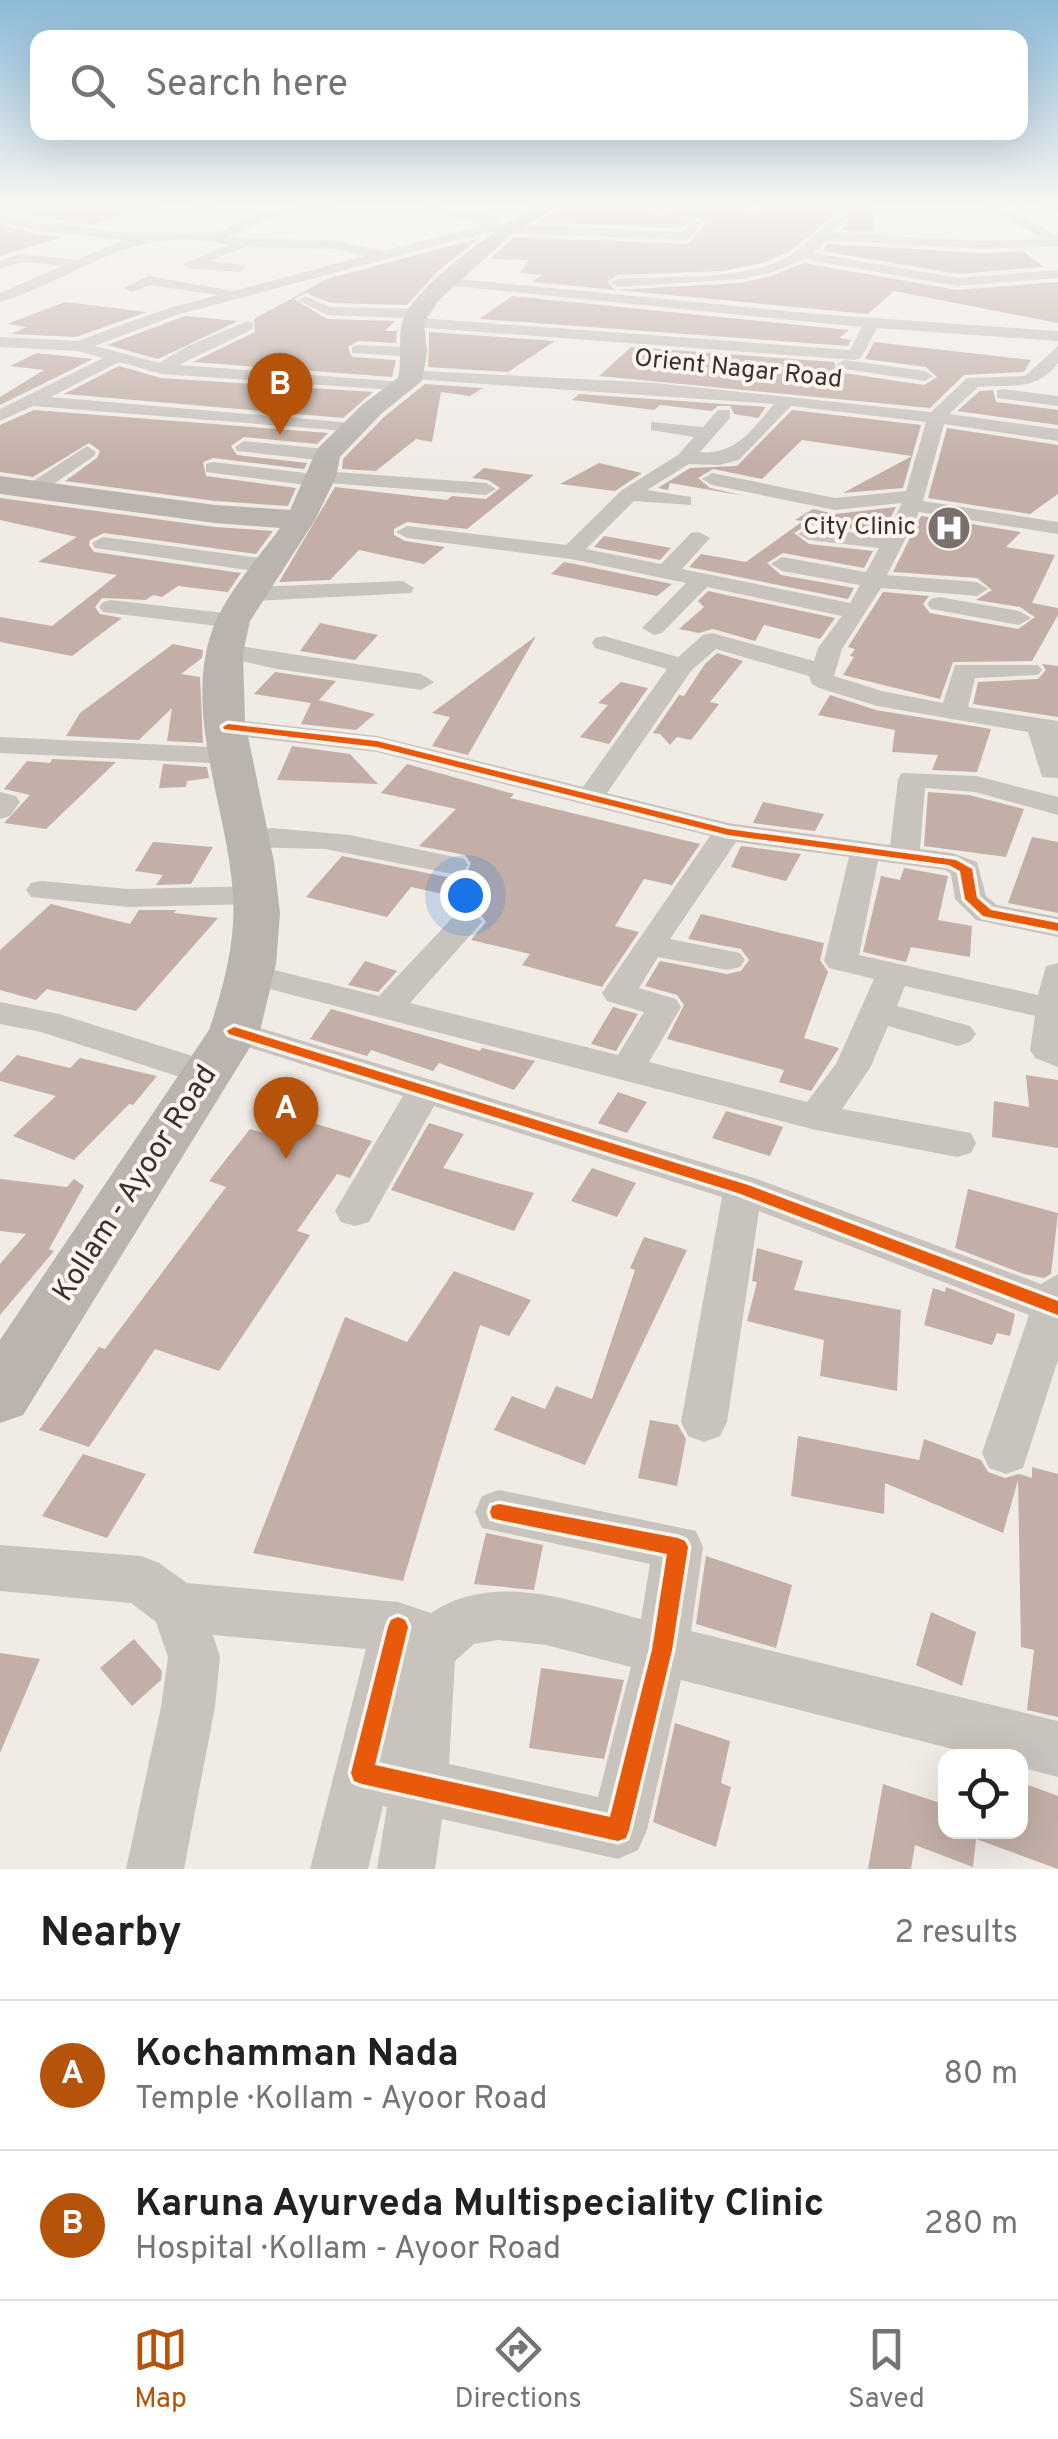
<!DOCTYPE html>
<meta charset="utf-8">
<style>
:root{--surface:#fff;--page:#f2f2f2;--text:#202124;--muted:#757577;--line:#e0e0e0;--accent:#b45309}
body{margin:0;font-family:Overpass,sans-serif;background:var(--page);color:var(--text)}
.controls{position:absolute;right:30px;bottom:30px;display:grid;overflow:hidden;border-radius:20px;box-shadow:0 10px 40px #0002}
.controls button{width:90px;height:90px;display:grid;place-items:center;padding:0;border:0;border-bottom:2px solid var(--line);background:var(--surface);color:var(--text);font:50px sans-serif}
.you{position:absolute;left:465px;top:895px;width:35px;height:35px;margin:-25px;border:8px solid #fff;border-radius:50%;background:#1a73e8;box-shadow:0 0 0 15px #1a73e833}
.badge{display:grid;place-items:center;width:65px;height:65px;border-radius:50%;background:var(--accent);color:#fff;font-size:32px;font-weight:700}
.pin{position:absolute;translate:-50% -82px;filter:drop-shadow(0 2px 5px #0008)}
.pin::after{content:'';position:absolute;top:52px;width:35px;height:30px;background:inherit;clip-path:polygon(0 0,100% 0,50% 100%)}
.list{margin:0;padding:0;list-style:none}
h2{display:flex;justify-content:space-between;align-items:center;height:130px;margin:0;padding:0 40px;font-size:42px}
h2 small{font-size:32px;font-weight:400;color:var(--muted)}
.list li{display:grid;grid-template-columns:65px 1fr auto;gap:30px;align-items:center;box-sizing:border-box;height:150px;padding:0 40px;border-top:2px solid var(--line)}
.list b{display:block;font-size:38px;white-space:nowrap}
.list p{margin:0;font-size:32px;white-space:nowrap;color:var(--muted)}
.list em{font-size:32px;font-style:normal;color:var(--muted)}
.icon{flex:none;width:55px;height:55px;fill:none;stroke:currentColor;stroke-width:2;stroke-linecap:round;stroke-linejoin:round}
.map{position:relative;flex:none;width:1058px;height:1869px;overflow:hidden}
.search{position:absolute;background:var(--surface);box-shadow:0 10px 40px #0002;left:30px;right:30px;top:30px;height:110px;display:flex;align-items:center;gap:25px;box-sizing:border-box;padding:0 35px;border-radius:20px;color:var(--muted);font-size:38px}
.sheet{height:430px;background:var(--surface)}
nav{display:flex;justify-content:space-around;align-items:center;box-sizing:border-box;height:140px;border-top:2px solid var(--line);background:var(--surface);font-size:28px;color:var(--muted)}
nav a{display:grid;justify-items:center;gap:5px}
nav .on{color:var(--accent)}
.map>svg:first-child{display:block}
</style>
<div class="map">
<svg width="1058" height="1869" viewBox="0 0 1058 1869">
<rect width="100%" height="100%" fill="#f0ebe5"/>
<path fill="#c3afa7" d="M0,202H70L123,206L131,212L94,225L0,210Z
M568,202H657L653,209L663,216L678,202H745L751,212L763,207L764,202H873V231L842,230L849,219L837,213L789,252L763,263L723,271L618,275L607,282L616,290L741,283L771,276L804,263L957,290L1058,282V323L894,291L868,314L532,282L542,275L520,273L529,260L490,259L514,237L687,244L707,223L694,216L681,228L538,222Z
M0,225L39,235L62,237L0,256Z
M480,238L438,271L407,305L331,303L306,293L294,299L327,319L395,321L385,331H397L396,343L358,341L348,347L352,357L396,360L392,377L193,362L255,332L254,319L327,279Z
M828,244L983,253L1023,251L1044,267L958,274L822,251Z
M512,296L849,330L839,338L851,340L848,346L479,319Z
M65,302L147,312L76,337L11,334L27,327L7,324Z
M185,316L238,321L158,359L107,345Z
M429,332L555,341L508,372L428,367Z
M874,342L1031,360L1024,372L964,375L930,408L599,376L631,347L834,362L837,372L924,385L937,377L926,367L865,359Z
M37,353L93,359L0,405V397L44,370L10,366Z
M119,366L161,378L373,392L343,418L64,394Z
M425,384L483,388L470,396L441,392L432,442L416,439L376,471L342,469L343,459L384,417Z
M993,390L996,402L1058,410V425L957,411L980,391Z
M579,394L766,407L758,418L734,414L730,406H718L712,411L660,405L654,410L572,400Z
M34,410L328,433L317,444L244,437L231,446L237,455L307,463L304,469L213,458L203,462L206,476L296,488L288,506L215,501L65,481L97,458L100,451L89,443L33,477L0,472V425Z
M792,410L921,425L903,488L843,493L912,456L802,440L762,479L713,469L698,478L710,488L745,496L670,483L668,490L658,488L690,468L737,466Z
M947,428L1058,445V494L1030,514L928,498Z
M599,463L642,473L615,491L560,484Z
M484,468L534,475L467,529L407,522L394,529V535L405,541L445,547L424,564L359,550L330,580L279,582L335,487L447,500L452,496L486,499L500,488L488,480L472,478Z
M0,498L215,527L273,531L256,554L104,533L90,540L89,545L94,552L241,573L228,592L178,586L162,597L153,595L146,600L102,598L95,607L100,614L122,618L72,656L0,642V617L52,626L117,575L38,562L77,537L0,520Z
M896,507L883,532L809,524L794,533L809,544L873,551L864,568L783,553L767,563L781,575L854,588L848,599L689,567L701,554L746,562L803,521L795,520L813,509L835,514Z
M921,516L1021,532L1006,547L1055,555L1032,603L1058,608V615L1032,661L953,662L940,699L843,675L854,657L850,656L855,649L848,647L883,592L929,596L923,604L930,613L1018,629L1035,617L1020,607L976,600L992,590L977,578L893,572Z
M604,536L671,548L660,560L594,547Z
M564,562L570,563L672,584L657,596L551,574Z
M708,591L835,618L820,639L764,625L755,641L713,629L699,633L679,629L704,607L698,601Z
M320,623L378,635L355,660L300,651Z
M536,636L468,755L432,746L450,717L432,713Z
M173,644L203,650L202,658L181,674L200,677L203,743L167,741L172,708L139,740L66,736L80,713Z
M717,653L743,661L710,702L719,704L691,740L677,737L670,745L660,734L653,733L679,695L684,696L705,664Z
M1042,664L1058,666V717L973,704L978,682L1038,679L1046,670Z
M275,672L336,681L319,700L375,714L356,730L301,724L311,703L254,694Z
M621,682L648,688L609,744L580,737L608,705L598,703Z
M830,695L876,710L991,729L977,772L932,770L938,755L892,752L895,730L818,715Z
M292,746L350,754L378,784L277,780Z
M52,759L116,762L46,829L4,823L30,795L4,789L27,761L50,763Z
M163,764L207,767L209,778L187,781L186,787L159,788Z
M407,764L514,794L510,798L700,844L672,885L644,879L615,926L639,932L602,987L522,965L530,954L471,940L486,922L479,912L485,903L411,887L387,917L306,897L342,856L452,878L467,873L471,863L465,855L419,846L456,809L381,793Z
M928,792L969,795L1024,809L1006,857L924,846Z
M763,802L824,814L815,831L753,823Z
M1032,837L1058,842V913L1008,903Z
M153,842L213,847L191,884L156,885L163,875L135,871Z
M741,846L801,854L786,881L731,867Z
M904,868L948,876L938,920L972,926L970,957L911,947L906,962L863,952L881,876L900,880Z
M51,904L130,924L139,910H176L174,913L218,918L136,1011L47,989L36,1000L0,990V950Z
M701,914L824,943L820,960L828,972L804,1038L839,1048L811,1091L779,1082L784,1070L667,1039L684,1005L677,995L645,986L660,961L727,974L741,971L749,960L741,949L688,939Z
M365,961L397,971L378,992L348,985Z
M613,1007L638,1014L616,1051L591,1044Z
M331,1009L480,1051L482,1048L535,1061L514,1090L439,1063L433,1071L371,1050L367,1056L310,1039Z
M17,1055L70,1068L80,1058L157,1076L133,1105L129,1104L74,1160L13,1136L56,1096L0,1081V1073Z
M1026,1075L1058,1080V1148L992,1137L994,1101L1029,1107Z
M618,1092L647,1102L627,1133L598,1123Z
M726,1111L783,1127L770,1156L712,1138Z
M294,1117L372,1141L350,1178L337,1174L297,1231L310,1235L219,1371L155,1349L89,1447L39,1430L99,1347L105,1349L226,1187L209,1181L250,1129L278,1137Z
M429,1123L464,1134L443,1168L534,1193L514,1231L391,1190Z
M592,1168L636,1183L617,1217L571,1201Z
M0,1179L67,1187L74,1179L84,1186L49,1249L54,1251L0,1315V1264L26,1234L0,1231Z
M968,1189L1058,1213L1051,1274L1044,1278L1024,1274L955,1248Z
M644,1237L687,1250L585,1465L494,1430L512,1396L545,1409L556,1386L592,1399L635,1270L630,1268Z
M757,1248L803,1261L794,1290L901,1310L897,1391L820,1376L824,1340L747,1321L757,1282L752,1281Z
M454,1271L531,1300L509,1336L480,1325L403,1581L253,1553L345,1317L407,1342Z
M946,1287L1015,1314L1010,1336L997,1333L992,1345L924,1325L933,1288L945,1292Z
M650,1420L678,1425L686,1439L677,1486L638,1478Z
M798,1436L919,1460L924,1439L981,1460L988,1472L1005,1478L1019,1474L1032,1478V1467L1058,1474V1717L1027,1710L1034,1650L1021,1647L1018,1480L1003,1533L885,1483L884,1514L791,1496Z
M83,1454L146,1474L107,1538L42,1516Z
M486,1533L543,1545L534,1590L474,1584Z
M706,1556L792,1585L776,1648L696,1624Z
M931,1612L976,1632L962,1686L916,1665Z
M134,1639L162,1671L161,1680L132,1706L100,1668Z
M0,1653L40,1659L0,1753Z
M541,1668L624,1680L604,1759L529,1748Z
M675,1723L730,1741L721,1783L731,1787L716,1847L653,1822Z
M1020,1782L1058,1796V1869L976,1839L973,1867L915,1845L911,1869H868L883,1784L946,1805V1832H1020Z"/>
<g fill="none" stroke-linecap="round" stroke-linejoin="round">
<path fill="#c9c3be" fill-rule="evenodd" d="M130,202L165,208C156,214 135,211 126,205Z
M173,202H210L214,205L208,209Z
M330,202L332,208L267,218L228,237L332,241L383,251L488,224L683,232L693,220L703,223L687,240L488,232L176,315L95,346L159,363L188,346L248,321L253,323V329L179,365L403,382L409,383V391L161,374L119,362L51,397L353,423L362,428L359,432L33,406L0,421V409L103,358L78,351L0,347V337L77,341L166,309L218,295L150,285L132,292L125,288L148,276L233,291L365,256L332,249L246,247L209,261L244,265L246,268L239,272L190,268L183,264L228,245C131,222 85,276 0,302V293L62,266L24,262L0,268V260L24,254L77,260L123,240L40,231L0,221V213L40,223L138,234H215L260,212Z
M662,202H674L663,212L657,208Z
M748,202H760V205L750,208Z
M977,202H992L1058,236V246L983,249L827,240L814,253L958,278L1058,270V278L958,286L804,259L770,273L741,279L618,287L611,283L618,279C671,275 734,282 783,259C806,249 818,227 839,216L845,220L834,233L983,241L1044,239Z
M1039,202L1058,203V212L1041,205Z
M423,205L495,216L501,220L495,224L419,212Z
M448,278L817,314L1058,331V341L877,328L861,358L855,360L413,327L405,322L410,318L327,315L298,300L305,296L330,307L418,309L426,314L420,318L850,350L862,327L443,285L441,282Z
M358,345L415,347L423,352L415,357L352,353V347Z
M1058,346V363C1036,392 1010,384 978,387L949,414L1058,429V441L944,424L923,501L1058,522V534L919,512L887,575L977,582L988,589L977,596L881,588L842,649L834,676L882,691L943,703L955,665H1038L1042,670L1038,675L975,678L968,707L1058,721V778L1042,777L1028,732L877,706L819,688L812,684L809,676L716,649L691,671L607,793L728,823L890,845L898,779L902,773L976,776L1058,797V815L975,792L925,788L920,849L952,853L977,862L986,896L997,905L1058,917V937L976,920L955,899L951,874L945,870L878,861L859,955L1038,995L1046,966L1058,963V1067L1035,1058L1030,1050L1035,1016L905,986L897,1006L970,1026L976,1034L970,1042L958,1046L888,1026L870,1068L842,1109L971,1133L976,1143L971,1153L957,1157L816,1130L242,982L237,975L242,968L254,965L379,996L455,915H477L482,922L410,1003L618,1055L644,1012L607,1001L602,993L710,836L377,752L228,735L215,727L228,719L377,736L583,787L667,669L595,648L592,643L595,638L604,636L678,657L703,635L712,633L814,661L818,648L842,616L707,587L662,633L654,635L642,628L686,583L571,559L407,538L396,532L407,526L566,545L622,490L678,455L694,437L651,430V422L703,427L718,410H730V418L700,452C735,456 753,429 774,404L412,379L404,374L406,370L655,383L931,412L967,378L1025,376ZM791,406L926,422L906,491L835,498L712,473L702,479L712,485L835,510L902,503L885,536L809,528L798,534L809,540L879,548L866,572L782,557L771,564L782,571L860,585L850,603L682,569L710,538L699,532L691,533L661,564L586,549L634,501L691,505V497L647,490L689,464L719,465L739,460ZM736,842L849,857L824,961L829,968L874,979L836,1064L807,1102L649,1062L681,1007L676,999L639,988L658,957L728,970L740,967L745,960L740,953L670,939Z
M844,360L925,371L933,376L925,381L838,368L836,365Z
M1003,389L1058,396V406L997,398V390Z
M244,441L327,449L337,455L327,461L237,451L235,447Z
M87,446L96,452L94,456L41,493H27V485Z
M213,462L314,474L322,471L486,483L496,489L486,495L328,483L320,487L206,472V464Z
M103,537L268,559L279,566L268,573L95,548L92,543Z
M403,581L414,588L411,593L252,601L241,594L252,587Z
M939,597L1019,611L1031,618L1019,625L931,609L927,604L931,599Z
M111,600L233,614L245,621L233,628L103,612L99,607L103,602Z
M227,644L421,674L434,682L421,690L277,669L218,656L215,651Z
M0,737L231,748L245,756L231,764L0,753Z
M0,792L16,796L20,802L10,816L0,819Z
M272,828L350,835L464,859L468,865L464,871L453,874L325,849L246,847L235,844L231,838L235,832Z
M42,881L128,889L256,886L267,888L272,895L267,902L256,904L128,907L31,897L26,890L31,883Z
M0,1002L59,1014L221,1065L226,1074L221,1083L208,1086L41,1032L0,1024Z
M234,1020L757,1179L1041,1284L1058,1274V1360L1023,1468L1006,1474L989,1468L982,1453L1029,1315L759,1211L727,1422L720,1436L704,1442L688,1436L681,1422L722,1197L434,1106L369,1222L355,1226L341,1222L335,1211L403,1096L222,1039L216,1031L222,1023Z
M499,1490L696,1531L703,1547L691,1631L1058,1721V1777L1020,1767V1756H980L681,1680L647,1830L638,1850L618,1859L442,1819L435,1869H377L387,1807L383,1806L368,1869H310L366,1649L213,1635L220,1657L215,1707L184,1869H126L161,1707L168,1657L156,1622L131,1603L0,1591V1545L141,1556L159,1563L187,1583L398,1602L431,1613C494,1570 574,1602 641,1619L650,1564L482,1528L475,1512L482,1496ZM498,1640L546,1645L631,1667L598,1797L449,1764L455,1661L474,1644Z"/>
<path fill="#bab3ae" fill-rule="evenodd" d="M542,202H564L513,233L439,300L424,322L427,352L422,381L381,414L340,457L336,477L315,520L250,621L243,653L245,722L274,862L280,913L276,964L260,1031L23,1415L0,1423V1340L209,1030C224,986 236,941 233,895C228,808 180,708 215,623C229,590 259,557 280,528L215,523L0,494V476L215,505L290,510L317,449L363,404L398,378C402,360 398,339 402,323C410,287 509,220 542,202Z"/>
<path stroke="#b1aca8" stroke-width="4" stroke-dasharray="1 4" stroke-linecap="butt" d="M1013,202L1058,224"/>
<defs>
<path id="cycleway" d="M228,724L377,741L728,829L956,860L972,869L977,898L991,910L1058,923V931L983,916L965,899L960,871L949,865L728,835L377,747L224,729L223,727Z
M234,1027L748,1185L1058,1301V1315L738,1193L229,1034L227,1031Z
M499,1504L678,1538L685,1541L688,1547L672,1650L629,1830L626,1838L618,1841L362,1784L354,1781L351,1773L388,1627L391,1620L398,1617L405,1620L408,1627L375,1765L610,1817L652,1650L667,1554L499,1520L492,1518L490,1512L492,1506Z"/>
</defs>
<use href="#cycleway" stroke="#fbf5ee" stroke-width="7"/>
<use href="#cycleway" fill="#e8590c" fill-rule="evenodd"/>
</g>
<linearGradient id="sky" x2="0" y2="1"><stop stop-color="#8bbad8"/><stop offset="0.44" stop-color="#f8f6f3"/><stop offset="1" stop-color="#f8f6f3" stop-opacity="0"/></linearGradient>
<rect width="1058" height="464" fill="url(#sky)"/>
<defs>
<symbol id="hospital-disc" viewBox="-11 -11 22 22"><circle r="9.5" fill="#7a716c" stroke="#fbf5ee"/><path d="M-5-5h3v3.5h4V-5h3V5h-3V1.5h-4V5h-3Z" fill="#fff"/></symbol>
</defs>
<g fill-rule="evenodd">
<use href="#hospital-disc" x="924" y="503" width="50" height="50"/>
</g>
<g text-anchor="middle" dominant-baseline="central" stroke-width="8" stroke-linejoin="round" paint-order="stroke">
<g font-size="25" fill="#3b302b" stroke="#fbf5ee">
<text transform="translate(738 370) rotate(6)">Orient Nagar Road</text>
</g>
<g font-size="25" fill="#3b302b" stroke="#fbf5ee" text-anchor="end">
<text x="916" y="528">City Clinic</text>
</g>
<g font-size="30" fill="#3b302b" stroke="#fbf5ee">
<text transform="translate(136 1184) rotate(-57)">Kollam - Ayoor Road</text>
</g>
</g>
</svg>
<div class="controls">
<button><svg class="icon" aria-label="locate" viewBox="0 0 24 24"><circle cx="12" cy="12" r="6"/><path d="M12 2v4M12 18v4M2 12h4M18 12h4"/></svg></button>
</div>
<div class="you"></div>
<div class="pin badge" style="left:286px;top:1159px">A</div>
<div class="pin badge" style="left:280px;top:435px">B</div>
<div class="search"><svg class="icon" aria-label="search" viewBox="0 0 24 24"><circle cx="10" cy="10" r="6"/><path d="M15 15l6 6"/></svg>Search here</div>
</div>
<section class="sheet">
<h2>Nearby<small>2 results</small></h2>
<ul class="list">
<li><span class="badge">A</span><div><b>Kochamman Nada</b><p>Temple · Kollam - Ayoor Road</p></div><em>80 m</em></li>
<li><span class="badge">B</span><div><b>Karuna Ayurveda Multispeciality Clinic</b><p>Hospital · Kollam - Ayoor Road</p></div><em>280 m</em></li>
</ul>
</section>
<nav>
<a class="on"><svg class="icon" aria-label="map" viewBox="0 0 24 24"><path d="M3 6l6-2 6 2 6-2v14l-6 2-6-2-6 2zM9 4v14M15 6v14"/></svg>Map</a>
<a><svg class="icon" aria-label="directions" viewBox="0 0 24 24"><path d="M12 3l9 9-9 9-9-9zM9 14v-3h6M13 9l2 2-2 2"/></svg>Directions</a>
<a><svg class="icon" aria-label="saved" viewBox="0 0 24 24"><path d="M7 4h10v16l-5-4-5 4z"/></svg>Saved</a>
</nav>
